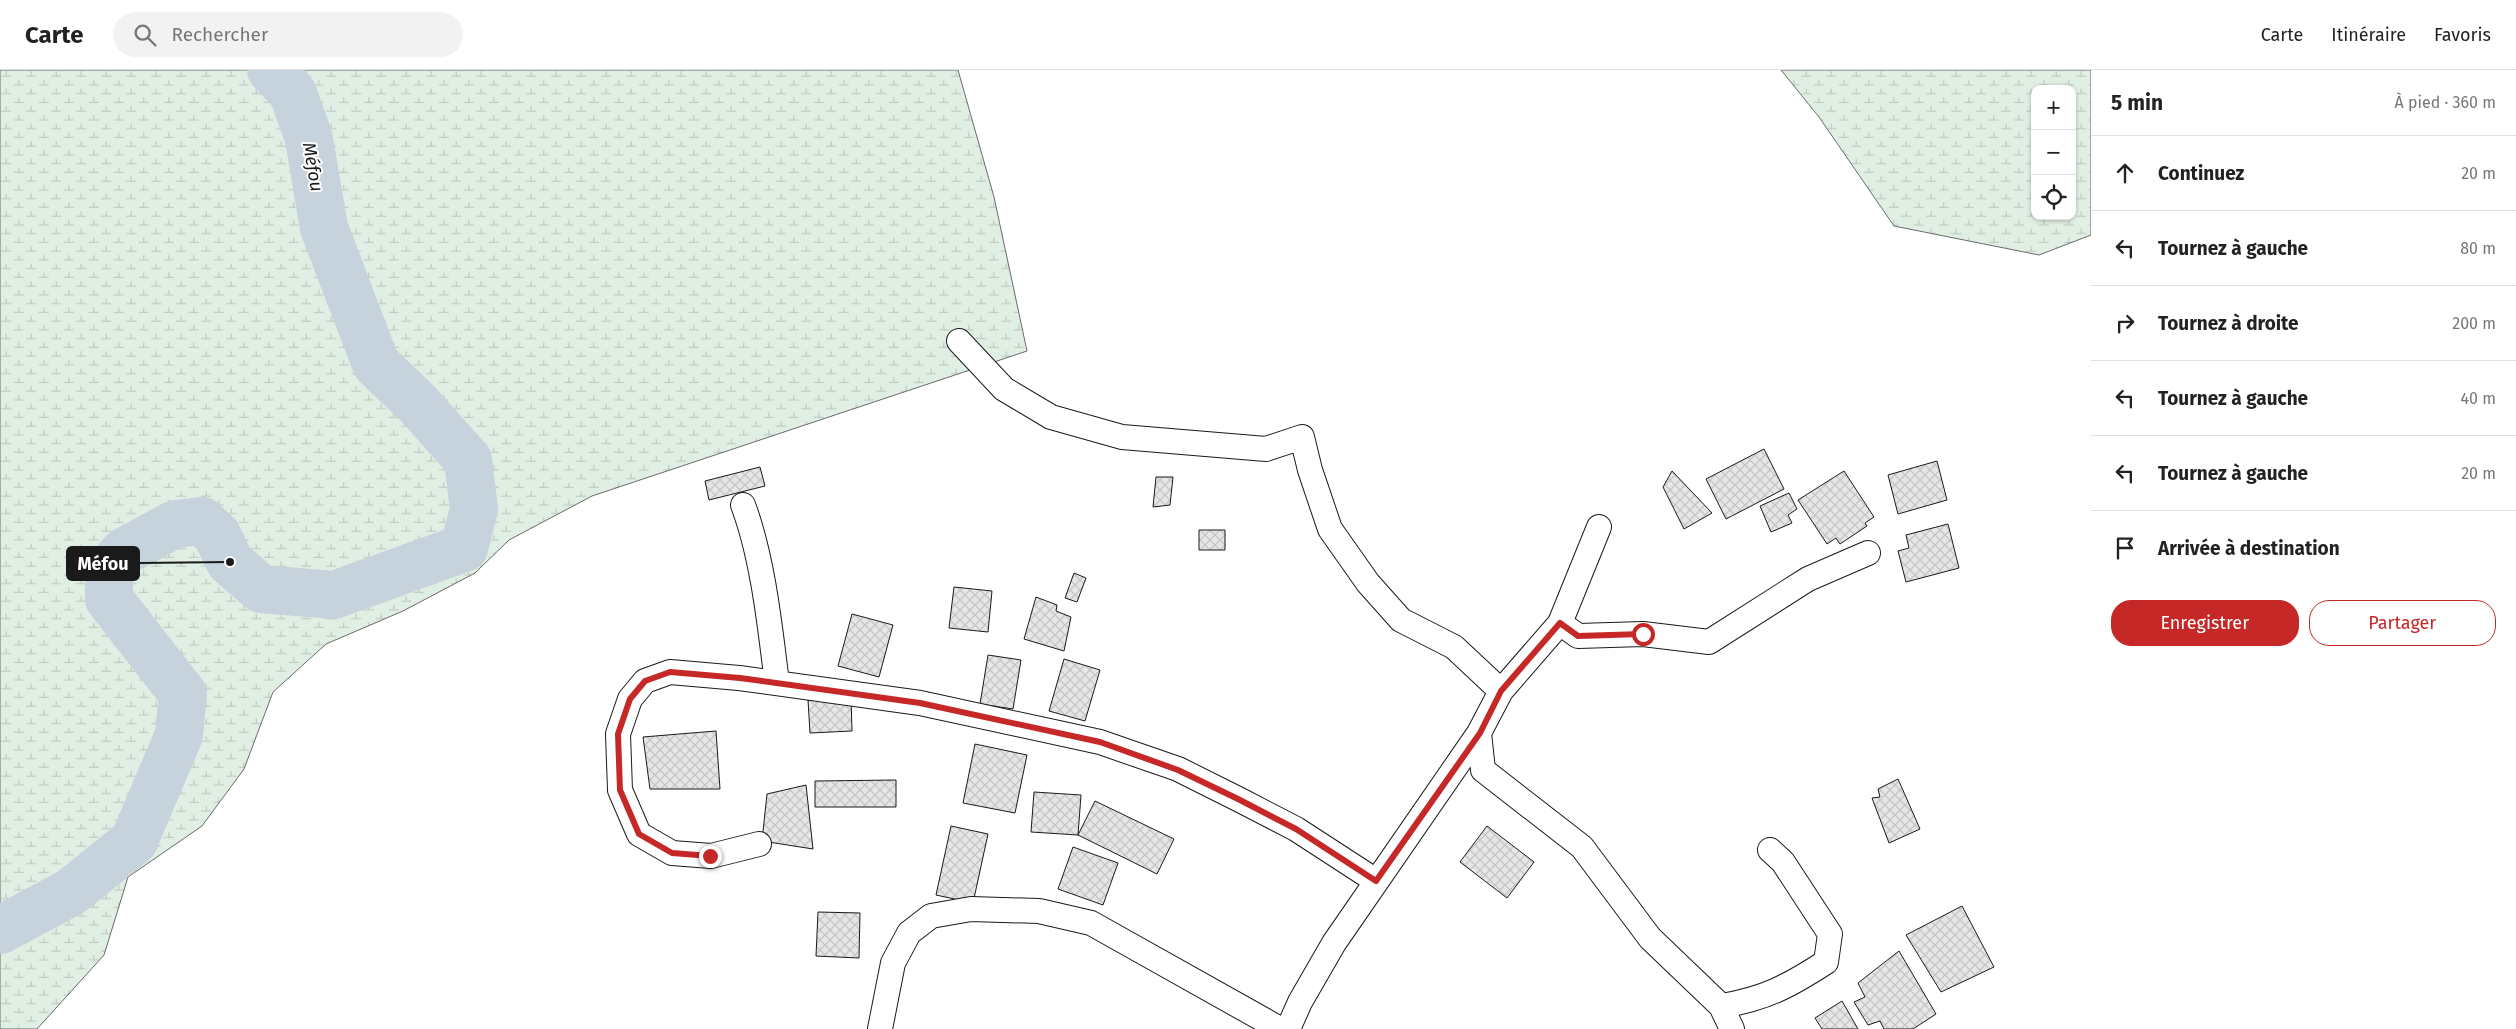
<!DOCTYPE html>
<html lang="fr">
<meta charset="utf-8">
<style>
:root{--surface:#fff;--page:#f2f2f2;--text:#222;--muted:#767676;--line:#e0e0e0;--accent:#c62828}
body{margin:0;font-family:"Fira Sans",sans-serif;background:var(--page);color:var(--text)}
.controls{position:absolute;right:15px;top:15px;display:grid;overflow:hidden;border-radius:10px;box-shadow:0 1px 4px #0004}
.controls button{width:45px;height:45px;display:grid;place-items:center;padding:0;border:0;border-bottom:1px solid var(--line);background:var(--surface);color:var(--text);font:25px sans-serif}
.stop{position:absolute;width:15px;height:15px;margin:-11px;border:4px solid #c62828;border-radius:50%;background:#fff}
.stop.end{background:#c62828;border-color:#fff;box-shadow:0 1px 5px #0008}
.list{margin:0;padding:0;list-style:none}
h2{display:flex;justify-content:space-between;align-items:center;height:65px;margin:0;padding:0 20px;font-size:21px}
h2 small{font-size:16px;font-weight:400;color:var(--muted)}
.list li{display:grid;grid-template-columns:32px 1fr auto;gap:15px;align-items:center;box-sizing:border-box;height:75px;padding:0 20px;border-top:1px solid var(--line)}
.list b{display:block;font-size:19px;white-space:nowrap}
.list em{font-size:16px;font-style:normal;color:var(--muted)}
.actions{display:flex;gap:10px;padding:15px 20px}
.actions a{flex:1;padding:11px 0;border:1px solid var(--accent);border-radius:20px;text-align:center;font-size:18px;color:var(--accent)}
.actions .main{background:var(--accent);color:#fff}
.icon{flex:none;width:28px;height:28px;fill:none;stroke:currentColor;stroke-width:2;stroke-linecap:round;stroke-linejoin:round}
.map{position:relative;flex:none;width:2091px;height:959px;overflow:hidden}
header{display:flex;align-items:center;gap:30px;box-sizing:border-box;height:70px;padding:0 25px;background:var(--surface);border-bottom:1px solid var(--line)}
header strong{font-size:24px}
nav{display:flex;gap:28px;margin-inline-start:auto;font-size:18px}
.search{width:350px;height:45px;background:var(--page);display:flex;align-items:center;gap:12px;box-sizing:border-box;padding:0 18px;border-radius:28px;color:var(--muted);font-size:19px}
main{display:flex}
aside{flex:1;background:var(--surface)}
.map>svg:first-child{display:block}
</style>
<header>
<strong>Carte</strong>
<div class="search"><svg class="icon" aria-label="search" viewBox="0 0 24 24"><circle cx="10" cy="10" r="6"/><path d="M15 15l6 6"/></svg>Rechercher</div>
<nav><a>Carte</a><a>Itinéraire</a><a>Favoris</a></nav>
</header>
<main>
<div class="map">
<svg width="2091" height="959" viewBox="0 0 2091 959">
<defs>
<pattern id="wetland-marsh" width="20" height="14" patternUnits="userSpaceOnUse" patternTransform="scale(1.25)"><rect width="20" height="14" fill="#e0efe3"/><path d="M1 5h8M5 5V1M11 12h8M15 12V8" fill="none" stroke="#c0ccc2"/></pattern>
<pattern id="building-cross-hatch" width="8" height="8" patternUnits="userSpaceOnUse" patternTransform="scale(1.25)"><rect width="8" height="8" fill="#e6e6e6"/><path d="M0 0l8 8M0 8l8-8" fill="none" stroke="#c5c5c5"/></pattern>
</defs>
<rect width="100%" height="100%" fill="#fff"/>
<path fill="url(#wetland-marsh)" stroke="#6a6a6a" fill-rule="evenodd" d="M0,0H958L994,127L1027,281L592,426L509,470L475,503L403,541L326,574L273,622L244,699L202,756L128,807L104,885L37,959H0Z
M1781,0H2091V165L2039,185L1894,156L1819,47ZM2035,19H2072V146H2035Z"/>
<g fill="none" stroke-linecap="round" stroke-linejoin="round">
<path stroke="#c6d2dc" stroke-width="48" d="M0,860L71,822L134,771L179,665L183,624L109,529V498L125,481L175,454L202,451L217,465L230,492L261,519L334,525L464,478L474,439L468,390L417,333L376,294L324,158L309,69L293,23L271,0"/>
</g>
<path fill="url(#building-cross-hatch)" stroke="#1a1a1a" d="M1764,379L1784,419L1726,449L1706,409Z
M1937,391L1947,430L1898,444L1888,405Z
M760,397L765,416L709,430L705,411Z
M1672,401L1712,443L1684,459L1663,417Z
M1844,401L1874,447L1865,453L1867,456L1840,474L1836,468L1827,474L1798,430Z
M1156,407H1173L1170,435L1153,437Z
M1789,423L1797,439L1788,445L1792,453L1771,462L1760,436Z
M1948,454L1959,498L1906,512L1898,481L1909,478L1906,465Z
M1199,460H1225V480H1199Z
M1074,503L1086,508L1077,532L1065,528Z
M954,517L992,521L988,562L949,558Z
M1036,527L1057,535L1056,541L1071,547L1064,581L1024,569Z
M852,544L893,555L879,607L838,596Z
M988,585L1021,590L1013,639L980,634Z
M1064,589L1100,600L1085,651L1049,641Z
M851,628L852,661L810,663L808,630Z
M716,661L720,719H650L643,667Z
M975,674L1027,685L1015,743L963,733Z
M1898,709L1920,759L1889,773L1872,728L1880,727L1878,719Z
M896,710V737H815V711Z
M806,715L813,779L762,771L767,724Z
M1034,722L1081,725L1078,765L1031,762Z
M1095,731L1174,769L1157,804L1078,765Z
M951,756L988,764L973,833L936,825Z
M1487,756L1534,792L1507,828L1460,792Z
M1073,777L1118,793L1103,835L1058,819Z
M1962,836L1994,897L1941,922L1906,865Z
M818,842L860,843L859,888L816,886Z
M1899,881L1936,944L1913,959H1884L1880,951L1868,955L1854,932L1865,927L1858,913Z
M1842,931L1858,959H1822L1815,948Z"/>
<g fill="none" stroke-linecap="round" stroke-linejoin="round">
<defs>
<path id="minor" d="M959,271L1004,319L1051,347L1122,367L1266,379L1302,367L1310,400L1330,459L1368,513L1401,550L1454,577L1501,621
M743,435C763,488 770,557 777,613
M1560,553L1578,566L1643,564L1709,572L1808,509L1868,483
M1479,663L1483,700L1582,777L1650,868L1721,936L1732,959
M759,774L711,786L672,783L639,764L620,720L618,664L630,629L645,611L670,602L739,608L920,633L1100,672L1178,699L1238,729L1296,759L1376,811
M1721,936C1765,929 1789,916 1826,892L1830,864L1783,792L1770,780
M880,959L893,893L909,863L931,846L971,839L1039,841L1091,853L1280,959
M1288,959L1300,932L1334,873L1479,663L1501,621L1560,553L1599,457"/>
</defs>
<use href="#minor" stroke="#1a1a1a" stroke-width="26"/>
<use href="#minor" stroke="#fff" stroke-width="24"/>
</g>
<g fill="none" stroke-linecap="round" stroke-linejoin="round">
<path stroke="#c62828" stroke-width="6" d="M710,786L672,783L639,764L620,720L618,664L630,629L645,611L670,602L740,608L920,633L1100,672L1178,700L1238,729L1296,759L1376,811L1480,663L1501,621L1560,553L1578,566L1643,564"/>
</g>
<g text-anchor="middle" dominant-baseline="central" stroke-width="4" stroke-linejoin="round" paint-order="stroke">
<g font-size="18" font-style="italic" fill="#1a1a1a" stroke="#fff">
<text transform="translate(313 97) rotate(80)">Méfou</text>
</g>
</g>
<path fill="none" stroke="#1a1a1a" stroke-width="2" d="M230 492L139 493"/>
<circle fill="#1a1a1a" stroke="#fff" stroke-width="2" cx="230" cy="492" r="5"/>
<rect fill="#1a1a1a" stroke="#1a1a1a" stroke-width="2" x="67" y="477" width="72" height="33" rx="5"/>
<g font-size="18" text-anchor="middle" font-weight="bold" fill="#fff">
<text x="103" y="500">Méfou</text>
</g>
</svg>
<div class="controls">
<button>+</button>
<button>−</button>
<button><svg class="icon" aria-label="locate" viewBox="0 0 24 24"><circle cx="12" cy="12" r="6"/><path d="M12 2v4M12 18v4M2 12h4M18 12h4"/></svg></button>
</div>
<div class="stop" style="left:1643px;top:564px"></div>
<div class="stop end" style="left:710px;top:786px"></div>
</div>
<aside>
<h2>5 min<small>À pied · 360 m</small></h2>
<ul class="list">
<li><svg class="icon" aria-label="ahead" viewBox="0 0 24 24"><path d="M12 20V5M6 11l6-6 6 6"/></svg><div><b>Continuez</b></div><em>20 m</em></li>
<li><svg class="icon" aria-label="left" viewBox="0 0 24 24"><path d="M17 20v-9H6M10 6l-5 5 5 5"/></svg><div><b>Tournez à gauche</b></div><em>80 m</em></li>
<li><svg class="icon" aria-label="right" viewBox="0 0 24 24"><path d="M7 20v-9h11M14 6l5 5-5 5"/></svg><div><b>Tournez à droite</b></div><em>200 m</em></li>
<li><svg class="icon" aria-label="left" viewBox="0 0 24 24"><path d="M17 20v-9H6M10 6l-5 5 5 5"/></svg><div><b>Tournez à gauche</b></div><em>40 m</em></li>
<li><svg class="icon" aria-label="left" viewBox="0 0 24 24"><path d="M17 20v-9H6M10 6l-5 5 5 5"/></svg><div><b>Tournez à gauche</b></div><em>20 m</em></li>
<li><svg class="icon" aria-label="arrive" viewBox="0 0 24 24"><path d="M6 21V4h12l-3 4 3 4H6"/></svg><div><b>Arrivée à destination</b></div></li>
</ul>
<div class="actions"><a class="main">Enregistrer</a><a>Partager</a></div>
</aside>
</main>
